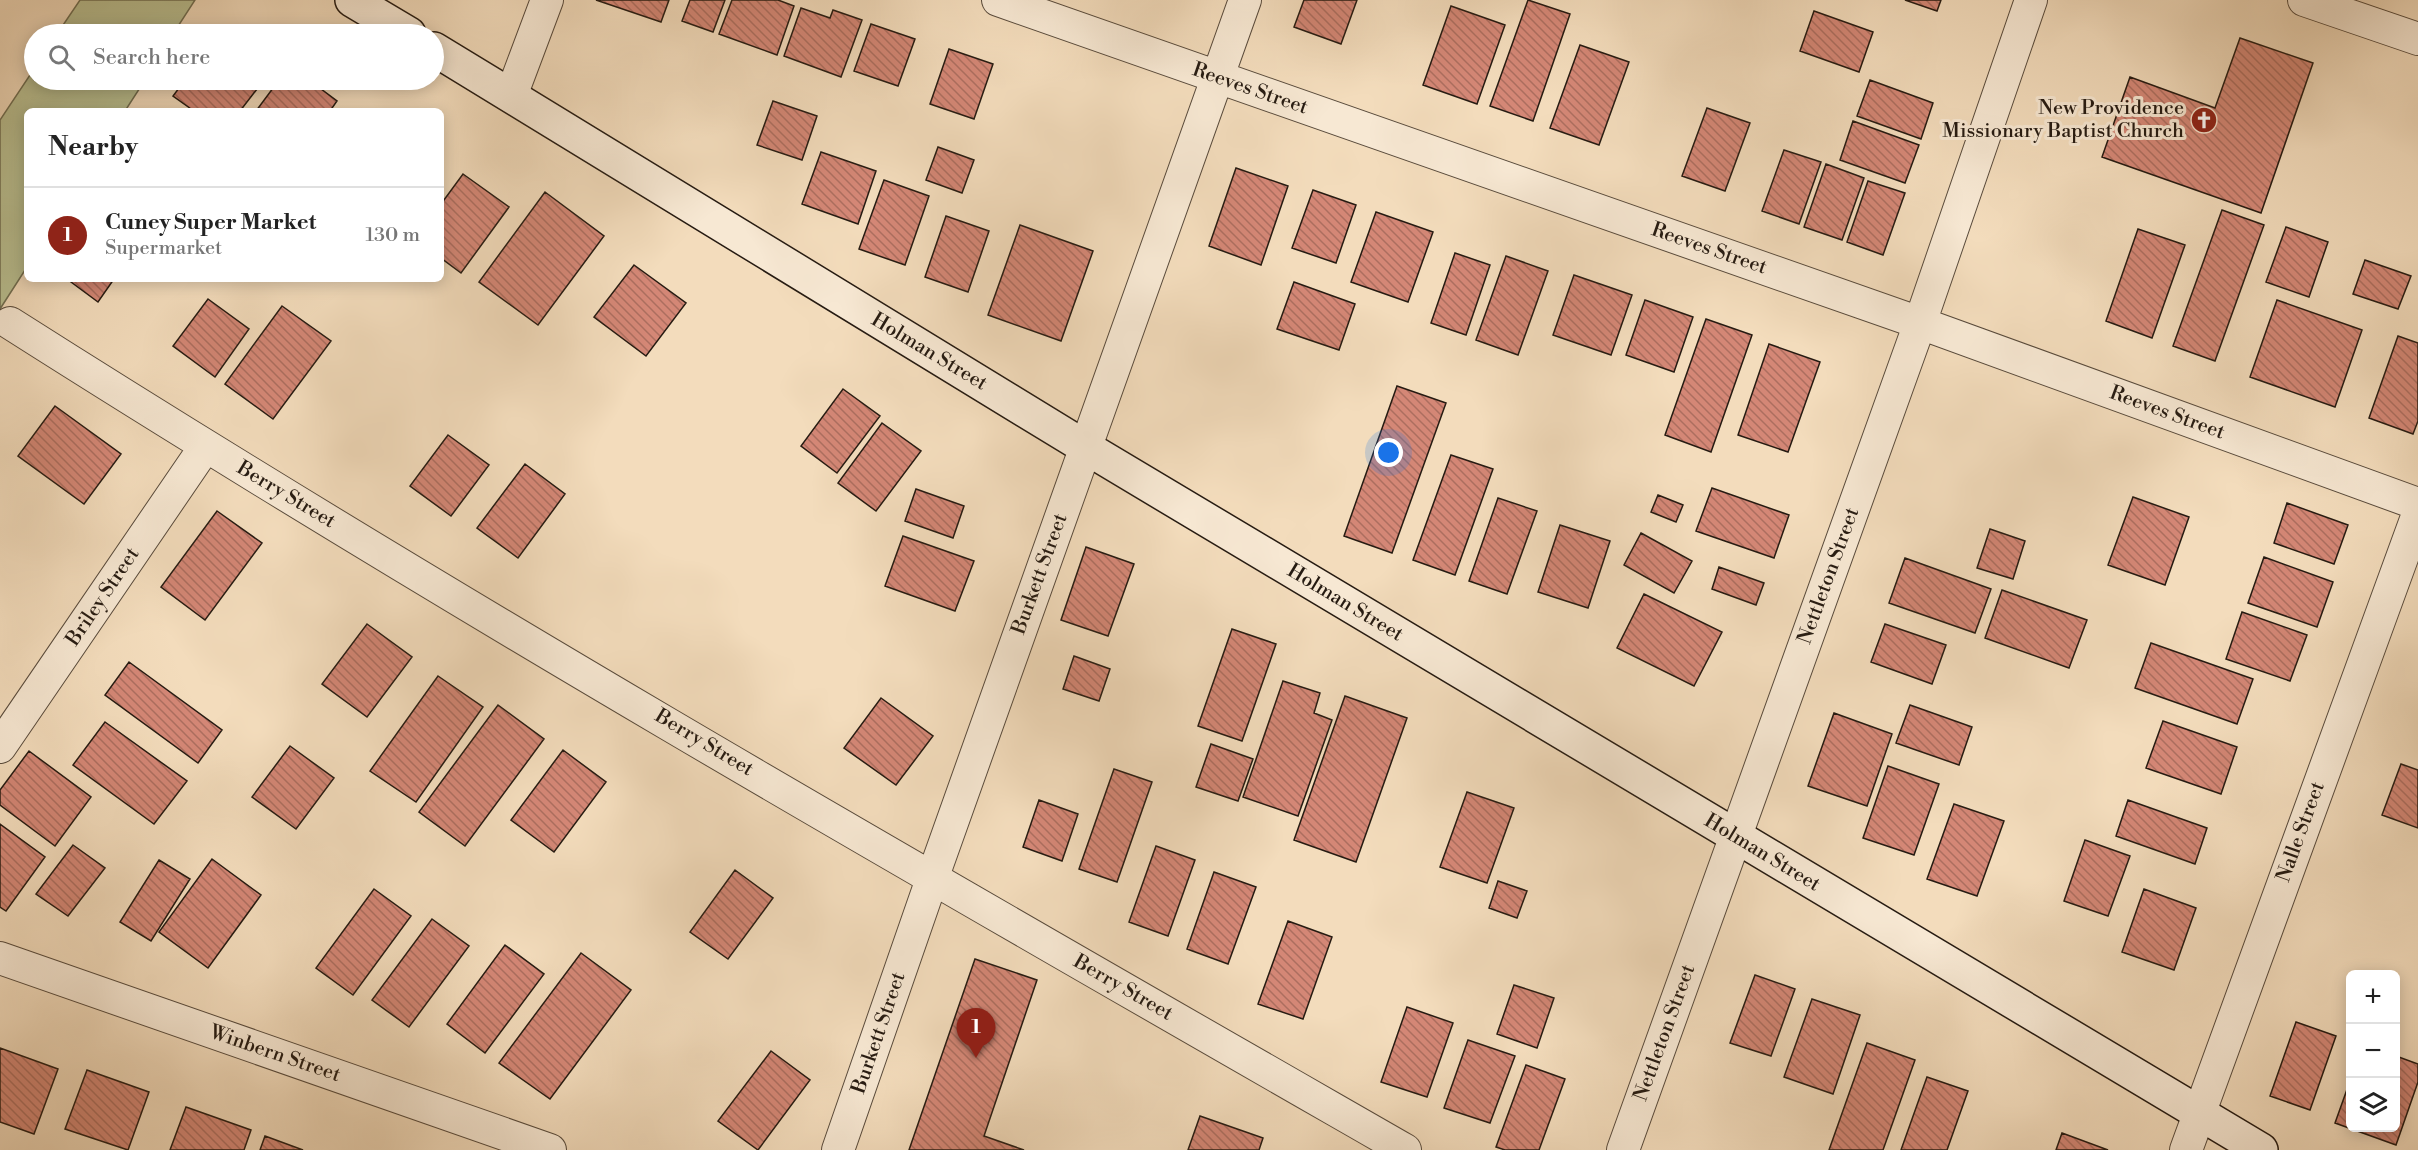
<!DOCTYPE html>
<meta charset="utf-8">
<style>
:root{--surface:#fff;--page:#f2f2f2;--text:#222;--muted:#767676;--line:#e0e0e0;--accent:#8f2418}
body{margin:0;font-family:"Libre Bodoni",serif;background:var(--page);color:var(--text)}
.controls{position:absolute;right:18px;bottom:18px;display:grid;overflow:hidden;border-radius:9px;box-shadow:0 3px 15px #0003}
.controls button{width:54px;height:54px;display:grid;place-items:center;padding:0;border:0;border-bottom:2px solid var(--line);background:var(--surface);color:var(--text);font:30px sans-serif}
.you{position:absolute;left:1389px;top:453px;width:21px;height:21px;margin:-15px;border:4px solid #fff;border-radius:50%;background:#1a73e8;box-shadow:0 0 0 9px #1a73e833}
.badge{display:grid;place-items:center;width:39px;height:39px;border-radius:50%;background:var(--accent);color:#fff;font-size:20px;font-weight:700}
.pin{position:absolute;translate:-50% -50px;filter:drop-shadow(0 2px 3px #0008)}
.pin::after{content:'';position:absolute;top:32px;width:21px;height:18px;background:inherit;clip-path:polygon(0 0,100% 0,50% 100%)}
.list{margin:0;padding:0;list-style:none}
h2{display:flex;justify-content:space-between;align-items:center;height:78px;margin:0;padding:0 24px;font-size:26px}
h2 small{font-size:20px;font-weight:400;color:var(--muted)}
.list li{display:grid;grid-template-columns:39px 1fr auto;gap:18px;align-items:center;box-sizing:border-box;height:96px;padding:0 24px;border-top:2px solid var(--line)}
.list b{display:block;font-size:22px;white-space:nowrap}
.list p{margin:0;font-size:20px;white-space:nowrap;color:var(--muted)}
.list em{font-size:20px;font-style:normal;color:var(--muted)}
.icon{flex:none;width:33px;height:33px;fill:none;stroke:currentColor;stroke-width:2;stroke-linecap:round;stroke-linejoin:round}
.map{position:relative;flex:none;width:2418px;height:1150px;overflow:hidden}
.search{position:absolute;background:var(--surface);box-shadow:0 3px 15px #0003;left:24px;top:24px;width:420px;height:66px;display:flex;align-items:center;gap:15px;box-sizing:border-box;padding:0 21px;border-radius:33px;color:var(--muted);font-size:22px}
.panel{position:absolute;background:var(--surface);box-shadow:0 3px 15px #0003;left:24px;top:108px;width:420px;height:174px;border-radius:9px}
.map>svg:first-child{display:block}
</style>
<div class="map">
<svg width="2418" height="1150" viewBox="0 0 2418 1150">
<defs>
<pattern id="building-back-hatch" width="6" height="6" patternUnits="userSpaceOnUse" patternTransform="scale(1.5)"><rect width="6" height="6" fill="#d48776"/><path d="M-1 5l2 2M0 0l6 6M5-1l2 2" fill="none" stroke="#ac6e5f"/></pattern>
</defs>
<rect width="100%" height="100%" fill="#f3dcbc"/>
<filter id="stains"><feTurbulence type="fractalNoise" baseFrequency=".00333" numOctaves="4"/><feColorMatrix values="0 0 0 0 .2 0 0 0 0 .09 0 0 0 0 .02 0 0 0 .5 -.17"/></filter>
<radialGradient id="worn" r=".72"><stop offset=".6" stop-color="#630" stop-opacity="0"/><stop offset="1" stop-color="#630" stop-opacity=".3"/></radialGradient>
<path fill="#b9c092" stroke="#706e52" stroke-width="1.5" d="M80,0H195L173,34H57Z
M34,69V80H145L125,111H27V267L0,309V120Z"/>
<path fill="url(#building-back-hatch)" stroke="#261b12" stroke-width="1.5" d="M596,0H669L661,22Z
M690,0H725L713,32L682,21Z
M732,0H778L794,6L777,55L719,34Z
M1304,0H1357L1341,44L1294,27Z
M1528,0L1570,14L1533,121L1490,106Z
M1905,0H1941L1937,11Z
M1451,6L1505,25L1477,104L1423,85Z
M801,8L830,18L833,10L862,20L841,77L784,56Z
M1814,11L1873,32L1859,72L1800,51Z
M871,24L915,39L898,86L854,71Z
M225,26L236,34H218Z
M2240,38L2313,63L2261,213L2102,157L2130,77L2215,108Z
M1580,45L1629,62L1599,145L1550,128Z
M949,49L993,64L974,119L930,104Z
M185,80H264L240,111H194L173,96Z
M279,80H309L337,101L330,111H256Z
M1870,80L1933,103L1921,139L1857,116Z
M773,101L817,116L802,160L757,145Z
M1707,108L1750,123L1725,191L1682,176Z
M1853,121L1919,145L1905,183L1840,160Z
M938,147L974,160L962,193L926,180Z
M1784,150L1821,162L1799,224L1762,211Z
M821,152L876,171L858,224L802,204Z
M1826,164L1864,178L1842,240L1804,227Z
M1236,168L1288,186L1261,265L1209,246Z
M463,174L509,207L461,273L441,258V204Z
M884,180L929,196L905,265L859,249Z
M1868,181L1905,193L1883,255L1847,242Z
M1313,190L1356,205L1336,263L1292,248Z
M545,192L604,236L538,325L479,282Z
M2222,210L2264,225L2215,361L2173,346Z
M1376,212L1433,232L1408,302L1351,282Z
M946,216L989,231L968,292L925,277Z
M1020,225L1093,251L1061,341L988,315Z
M2286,227L2328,242L2309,297L2266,282Z
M2138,229L2185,245L2152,338L2106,321Z
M1455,253L1490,265L1466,335L1431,323Z
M1506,256L1548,271L1518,355L1476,340Z
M2365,260L2411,276L2398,309L2353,294Z
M634,265L686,303L646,356L594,317Z
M1574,275L1632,295L1611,355L1553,335Z
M67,279H114L98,302Z
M1294,282L1355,304L1339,350L1277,329Z
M208,299L249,329L215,377L173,346Z
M1645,300L1693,317L1674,372L1626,355Z
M2277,300L2362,330L2335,407L2250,377Z
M282,306L331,341L273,419L225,384Z
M1706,319L1752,335L1711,452L1665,435Z
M2398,336L2418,343V421L2413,434L2369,418Z
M1769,344L1820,362L1788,452L1738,435Z
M1397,386L1446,403L1392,553L1344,536Z
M843,389L880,416L837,473L801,446Z
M55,406L121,454L84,504L18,456Z
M882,423L921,451L876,511L838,483Z
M448,435L489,465L451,516L410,486Z
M1451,455L1493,469L1455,575L1413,560Z
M525,464L565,494L518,558L477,528Z
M1712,488L1789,515L1774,558L1696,531Z
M916,489L964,506L953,538L905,521Z
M1658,495L1683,505L1676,522L1651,512Z
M2133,497L2189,517L2165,585L2108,565Z
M1498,498L1537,511L1507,594L1469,581Z
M2287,503L2348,525L2334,564L2274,543Z
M217,511L262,543L205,620L161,587Z
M1560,525L1610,541L1588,608L1538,592Z
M1990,529L2025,541L2013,579L1977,568Z
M1641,533L1692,561L1674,593L1624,565Z
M903,536L974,561L955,611L885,586Z
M1086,547L1134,564L1108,636L1061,620Z
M2264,557L2333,582L2317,627L2248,603Z
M1905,558L1991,589L1975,633L1889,603Z
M1719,567L1764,583L1756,605L1712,589Z
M2002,590L2087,620L2069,668L1985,638Z
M1644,594L1722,632L1694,686L1617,648Z
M2242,612L2307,635L2290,681L2226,659Z
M367,624L412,657L367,717L322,684Z
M1885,624L1946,645L1932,684L1871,662Z
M1232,629L1276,644L1242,741L1198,726Z
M2151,643L2253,679L2237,724L2135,688Z
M1074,656L1110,669L1099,701L1063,689Z
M129,662L222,730L198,763L105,695Z
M438,676L483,707L416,802L370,771Z
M1283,681L1320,693L1314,713L1332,720L1298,816L1243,797Z
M1345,696L1407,718L1356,862L1294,840Z
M881,698L933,736L896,785L844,748Z
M498,705L544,739L465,846L419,812Z
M1910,705L1972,727L1959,765L1896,743Z
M1834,713L1892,734L1867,806L1808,786Z
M2163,721L2237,747L2221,794L2146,768Z
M105,722L187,781L154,824L73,765Z
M1211,744L1253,759L1238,801L1196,787Z
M290,746L334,778L296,829L252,797Z
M563,750L606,782L554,852L511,820Z
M29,751L91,797L55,846L0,805V790Z
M2401,764L2418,770V828L2382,815Z
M1888,766L1939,784L1914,855L1863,838Z
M1114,769L1152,782L1117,882L1079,869Z
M1467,792L1514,808L1487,883L1440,867Z
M1039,800L1078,814L1062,861L1023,847Z
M2128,800L2207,828L2195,864L2116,836Z
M1954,804L2004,821L1977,896L1927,879Z
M0,824L45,857L6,911L0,907Z
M2085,840L2130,856L2108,916L2064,901Z
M73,845L105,868L68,916L36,894Z
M1156,846L1195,860L1168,936L1129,922Z
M212,859L261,895L208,968L159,932Z
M159,860L190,879L151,941L120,922Z
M735,870L773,898L728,959L690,932Z
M1214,872L1256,887L1228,964L1187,949Z
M1498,881L1527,891L1517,918L1489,908Z
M374,889L411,916L353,995L316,968Z
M2144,889L2196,908L2174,970L2122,952Z
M432,919L469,946L409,1027L372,1000Z
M1288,921L1332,937L1303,1019L1258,1004Z
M505,945L544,974L485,1053L447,1024Z
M581,953L631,990L550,1099L499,1063Z
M975,959L1037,980L984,1136L1024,1150H909Z
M1755,975L1795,989L1771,1056L1730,1043Z
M1514,985L1554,998L1537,1048L1497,1034Z
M1812,999L1860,1015L1833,1094L1784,1077Z
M1407,1007L1453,1023L1427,1097L1381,1082Z
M2296,1022L2336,1036L2310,1110L2270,1096Z
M1468,1040L1515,1056L1490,1123L1444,1108Z
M1867,1043L1915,1060L1883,1150H1829Z
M0,1048L58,1069L34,1134L0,1122Z
M771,1051L810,1080L758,1150L718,1121Z
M2396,1056L2418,1064V1082L2396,1145L2335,1123L2350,1081V1128H2396Z
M1526,1065L1565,1079L1539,1150H1505L1496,1147Z
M87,1070L149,1092L128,1150L65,1129Z
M1927,1077L1968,1091L1947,1150H1901Z
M186,1107L251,1130L244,1150H170Z
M1200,1116L1263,1138L1259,1150H1188Z
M2062,1133L2108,1150H2056Z
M265,1136L303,1150H260Z"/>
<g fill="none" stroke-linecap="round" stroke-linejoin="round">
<defs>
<path id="street" d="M998,0L1920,323L2418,504
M2304,0L2418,39
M511,96L547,0
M10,323C466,613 936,881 1405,1150
M0,747L205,447
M0,958L550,1150
M838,1150L932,879L1245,0
M1623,1150L1920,323L2031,0
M2186,1150L2418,514"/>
<path id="secondary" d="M352,0L409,34
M434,49L1085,447L2261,1150"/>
</defs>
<use href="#street" stroke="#594b3c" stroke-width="34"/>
<use href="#secondary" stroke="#261b12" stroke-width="36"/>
<use href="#street" stroke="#f7e8d3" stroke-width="32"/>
<use href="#secondary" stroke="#f7e8d3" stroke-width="33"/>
</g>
<defs>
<symbol id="church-disc" viewBox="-11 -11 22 22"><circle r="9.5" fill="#8f2418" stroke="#f7e8d3"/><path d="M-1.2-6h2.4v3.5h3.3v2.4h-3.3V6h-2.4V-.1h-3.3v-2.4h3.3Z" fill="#fff"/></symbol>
</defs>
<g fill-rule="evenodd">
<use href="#church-disc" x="2189" y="105" width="30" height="30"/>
</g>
<g text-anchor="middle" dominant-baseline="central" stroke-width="6" stroke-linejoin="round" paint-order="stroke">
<g font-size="20" fill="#261b12" stroke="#f7e8d3">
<text transform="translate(1250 89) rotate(19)">Reeves Street</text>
<text transform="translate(1709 249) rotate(19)">Reeves Street</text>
<text transform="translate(929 352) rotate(31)">Holman Street</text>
<text transform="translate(2167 413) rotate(20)">Reeves Street</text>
<text transform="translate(286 495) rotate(31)">Berry Street</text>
<text transform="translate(1040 574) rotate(-70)">Burkett Street</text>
<text transform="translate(1829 576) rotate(-70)">Nettleton Street</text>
<text transform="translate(103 597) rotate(-56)">Briley Street</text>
<text transform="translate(1345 603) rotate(31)">Holman Street</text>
<text transform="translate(704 743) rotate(31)">Berry Street</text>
<text transform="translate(2301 832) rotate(-70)">Nalle Street</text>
<text transform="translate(1762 853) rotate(31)">Holman Street</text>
<text transform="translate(1123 988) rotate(30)">Berry Street</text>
<text transform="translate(879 1033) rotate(-71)">Burkett Street</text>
<text transform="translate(1665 1033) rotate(-70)">Nettleton Street</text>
<text transform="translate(275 1054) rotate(19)">Winbern Street</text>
</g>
<g font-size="20" fill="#261b12" stroke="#f7e8d3" text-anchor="end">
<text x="2184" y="108">New Providence<tspan x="2184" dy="23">Missionary Baptist Church</tspan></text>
</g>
</g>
<rect width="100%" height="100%" filter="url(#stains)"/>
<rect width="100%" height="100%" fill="url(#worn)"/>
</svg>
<div class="controls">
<button>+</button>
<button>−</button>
<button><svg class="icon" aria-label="layers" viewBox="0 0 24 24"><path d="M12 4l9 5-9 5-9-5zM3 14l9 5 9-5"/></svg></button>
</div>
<div class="you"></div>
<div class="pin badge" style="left:976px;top:1058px">1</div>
<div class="search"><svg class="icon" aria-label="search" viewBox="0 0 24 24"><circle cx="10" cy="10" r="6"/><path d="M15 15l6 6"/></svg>Search here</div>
<section class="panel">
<h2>Nearby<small></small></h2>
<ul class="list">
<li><span class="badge">1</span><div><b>Cuney Super Market</b><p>Supermarket</p></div><em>130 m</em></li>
</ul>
</section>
</div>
